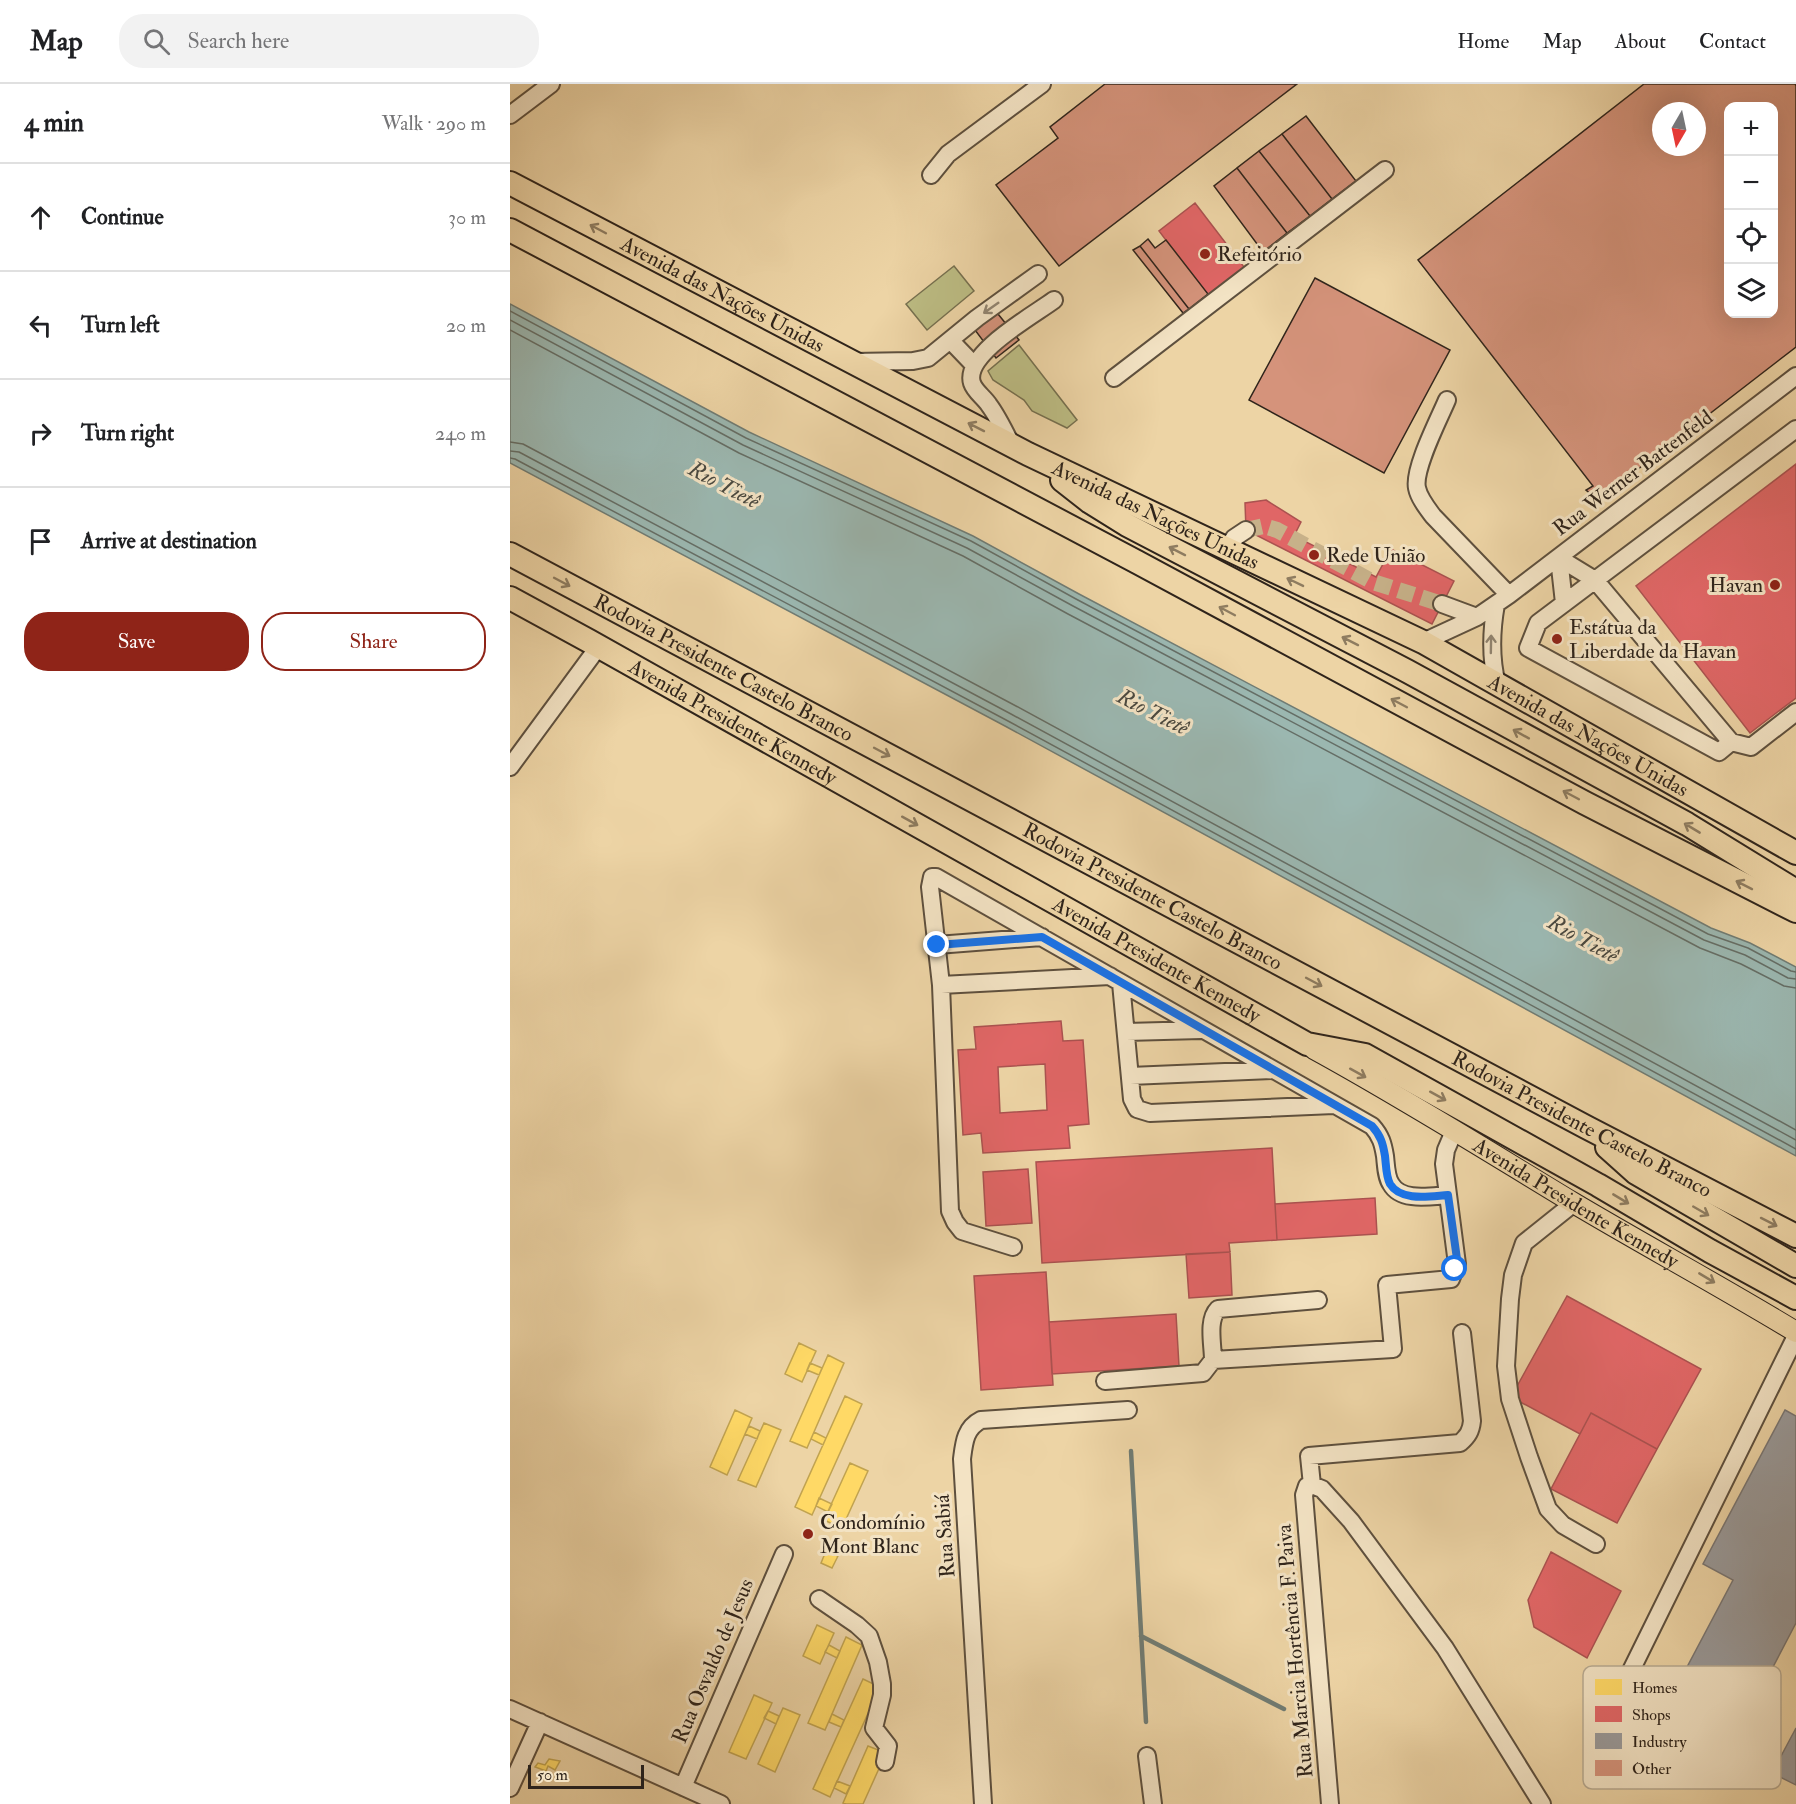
<!DOCTYPE html>
<meta charset="utf-8">
<style>
:root{--surface:#fff;--page:#f2f2f2;--text:#202124;--muted:#757577;--line:#e0e0e0;--accent:#8f2418}
body{margin:0;font-family:"IM FELL Double Pica",serif;background:var(--page);color:var(--text)}
.controls{position:absolute;right:18px;top:18px;display:grid;overflow:hidden;border-radius:12px;box-shadow:0 6px 24px #0002}
.controls button{width:54px;height:54px;display:grid;place-items:center;padding:0;border:0;border-bottom:2px solid var(--line);background:var(--surface);color:var(--text);font:30px sans-serif}
.compass{position:absolute;left:1142px;top:18px;width:54px;height:54px;border-radius:50%;background:var(--surface);box-shadow:0 6px 24px #0002;rotate:189deg}
.scale{position:absolute;left:18px;bottom:15px;width:116px;box-sizing:border-box;padding-left:6px;border:3px solid #2f241b;border-top:0;font-size:16px;line-height:21px;white-space:nowrap;color:#2f241b;-webkit-text-stroke:4px #f3e3c4;paint-order:stroke}
.stop{position:absolute;width:18px;height:18px;margin:-14px;border:4px solid #1a73e8;border-radius:50%;background:#fff}
.stop.end{background:#1a73e8;border-color:#fff;box-shadow:0 2px 6px #0008}
.list{margin:0;padding:0;list-style:none}
h2{display:flex;justify-content:space-between;align-items:center;height:78px;margin:0;padding:0 24px;font-size:26px}
h2 small{font-size:20px;font-weight:400;color:var(--muted)}
.list li{display:grid;grid-template-columns:39px 1fr auto;gap:18px;align-items:center;box-sizing:border-box;height:108px;padding:0 24px;border-top:2px solid var(--line)}
.list b{display:block;font-size:22px;white-space:nowrap}
.list em{font-size:20px;font-style:normal;color:var(--muted)}
.actions{display:flex;gap:12px;padding:18px 24px}
.actions a{flex:1;padding:14px 0;border:2px solid var(--accent);border-radius:24px;text-align:center;font-size:21px;color:var(--accent)}
.actions .main{background:var(--accent);color:#fff}
.icon{flex:none;width:33px;height:33px;fill:none;stroke:currentColor;stroke-width:2;stroke-linecap:round;stroke-linejoin:round}
.map{position:relative;flex:none;width:1286px;height:1720px;overflow:hidden}
header{display:flex;align-items:center;gap:36px;box-sizing:border-box;height:84px;padding:0 30px;background:var(--surface);border-bottom:2px solid var(--line)}
header strong{font-size:28px}
nav{display:flex;gap:33px;margin-inline-start:auto;font-size:21px}
.search{width:420px;height:54px;background:var(--page);display:flex;align-items:center;gap:15px;box-sizing:border-box;padding:0 21px;border-radius:24px;color:var(--muted);font-size:22px}
main{display:flex}
aside{flex:1;background:var(--surface)}
.map>svg:first-child{display:block}
</style>
<header>
<strong>Map</strong>
<div class="search"><svg class="icon" aria-label="search" viewBox="0 0 24 24"><circle cx="10" cy="10" r="6"/><path d="M15 15l6 6"/></svg>Search here</div>
<nav><a>Home</a><a>Map</a><a>About</a><a>Contact</a></nav>
</header>
<main>
<aside>
<h2>4 min<small>Walk · 290 m</small></h2>
<ul class="list">
<li><svg class="icon" aria-label="ahead" viewBox="0 0 24 24"><path d="M12 20V5M6 11l6-6 6 6"/></svg><div><b>Continue</b></div><em>30 m</em></li>
<li><svg class="icon" aria-label="left" viewBox="0 0 24 24"><path d="M17 20v-9H6M10 6l-5 5 5 5"/></svg><div><b>Turn left</b></div><em>20 m</em></li>
<li><svg class="icon" aria-label="right" viewBox="0 0 24 24"><path d="M7 20v-9h11M14 6l5 5-5 5"/></svg><div><b>Turn right</b></div><em>240 m</em></li>
<li><svg class="icon" aria-label="arrive" viewBox="0 0 24 24"><path d="M6 21V4h12l-3 4 3 4H6"/></svg><div><b>Arrive at destination</b></div></li>
</ul>
<div class="actions"><a class="main">Save</a><a>Share</a></div>
</aside>
<div class="map">
<svg width="1286" height="1720" viewBox="0 0 1286 1720">
<rect width="100%" height="100%" fill="#edd4a5"/>
<filter id="stains"><feTurbulence type="fractalNoise" baseFrequency=".00333" numOctaves="4"/><feColorMatrix values="0 0 0 0 .2 0 0 0 0 .09 0 0 0 0 .02 0 0 0 .5 -.17"/></filter>
<radialGradient id="worn" r=".72"><stop offset=".6" stop-color="#630" stop-opacity="0"/><stop offset="1" stop-color="#630" stop-opacity=".3"/></radialGradient>
<path fill="#bcbc83" stroke="#76704f" stroke-width="1.5" d="M444,182L464,207L417,246L396,220Z
M509,261L567,336L557,344L522,327L514,316L483,296L478,287Z"/>
<path fill="#9bb7b0" stroke="#707c74" stroke-width="1.5" d="M0,220L239,348L463,452L569,510L1201,844L1240,859L1286,883V1072L495,642L0,379Z"/>
<path fill="#ffd966" stroke="#c1a350" stroke-width="1.5" d="M289,1259L306,1267L292,1298L275,1290Z
M318,1271L334,1279L297,1364L280,1357Z
M300,1279L312,1284L309,1291L297,1286Z
M335,1312L352,1320L302,1431L285,1423Z
M225,1326L242,1334L217,1391L200,1383Z
M254,1339L271,1346L246,1403L228,1396Z
M239,1342L250,1347L247,1355L235,1350Z
M304,1348L316,1354L313,1361L301,1355Z
M340,1379L358,1387L332,1444L314,1436Z
M309,1414L322,1420L318,1428L306,1422Z
M316,1467L328,1472L322,1484L311,1479Z
M307,1541L324,1549L310,1580L293,1572Z
M336,1553L352,1561L315,1646L298,1639Z
M319,1561L330,1567L327,1574L315,1568Z
M353,1595L370,1603L320,1713L303,1705Z
M244,1611L262,1619L236,1675L219,1668Z
M273,1624L290,1631L265,1688L248,1680Z
M258,1627L269,1632L266,1640L254,1634Z
M322,1630L334,1636L331,1643L319,1638Z
M358,1662L376,1669L353,1720H336L333,1719Z
M39,1675L50,1677L45,1686L38,1682L36,1687L25,1683L28,1679L35,1681Z
M327,1697L340,1702L336,1710L324,1704Z"/>
<path fill="#e06666" stroke="#ab5250" stroke-width="1.5" fill-rule="evenodd" d="M685,119L734,183L698,212L649,147Z
M1286,380V614L1240,649L1126,502Z
M756,416L791,438L784,452L866,493L881,465L944,497L922,540L736,446L735,419Z
M551,937L553,957L573,956L579,1040L558,1042L560,1064L473,1069L471,1049L453,1051L448,966L466,965L464,943ZM535,980L537,1026L490,1029L488,983Z
M762,1064L767,1156L719,1159L720,1168L532,1179L526,1078Z
M518,1085L522,1139L476,1142L473,1088Z
M865,1114L867,1150L767,1156L765,1120Z
M720,1168L722,1211L679,1214L676,1170Z
M536,1188L543,1301L471,1306L464,1192Z
M1057,1212L1191,1285L1147,1365L1081,1329L1070,1350L1001,1313Z
M666,1230L669,1282L542,1290L539,1238Z
M1081,1329L1147,1365L1107,1439L1041,1405Z
M1041,1468L1111,1507L1077,1574L1024,1543L1018,1516Z"/>
<path fill="#999" stroke="#797673" stroke-width="1.5" d="M1275,1326L1286,1332V1539L1217,1671L1149,1636L1223,1496L1193,1480Z
M1286,1644V1701L1262,1689Z"/>
<g fill="none" stroke-linecap="round" stroke-linejoin="round">
<path stroke="#656e66" stroke-width="1.5" d="M0,227L236,354L461,457L566,515L1198,850L1238,864L1281,887L1286,888
M0,236L233,361L457,464L563,522L1194,856L1235,871L1278,894L1286,895
M0,246L229,369L453,472L558,530L1190,864L1231,880L1274,902L1286,904
M0,358L13,360L506,622L1286,1046
M0,367L9,368L501,630L1286,1056
M0,374L5,375L498,637L1286,1065"/>
<path stroke="#707c74" stroke-width="4.5" d="M621,1367L636,1638
M631,1552L774,1625"/>
</g>
<path fill="#d5937b" stroke="#2f241b" stroke-width="1.5" fill-rule="evenodd" d="M595,0H787L549,182L486,101L548,54L540,43Z
M1134,0H1285L1286,2V263L1088,416L1076,406L1083,402L908,176ZM1218,22H1264V230H1218ZM1151,27H1187V63H1151Z
M796,32L846,97L822,115L772,50Z
M772,50L822,115L800,132L749,67Z
M749,67L800,132L777,149L727,84Z
M727,84L777,149L753,168L704,102Z
M638,155L645,164L656,156L698,210L679,225L630,162Z
M630,162L679,225L673,229L623,166Z
M805,194L940,266L874,389L739,316Z
M484,225L509,256L486,274L456,234Z"/>
<g fill="none" stroke-linecap="round" stroke-linejoin="round">
<path stroke="#c7b189" stroke-width="16" stroke-dasharray="16 8" stroke-linecap="butt" d="M736,446L754,442L767,446L863,498L932,520"/>
<defs>
<path id="minor" d="M0,31L41,0
M421,91L438,70L532,0
M441,257L464,281
M343,278L403,277L418,274L467,234L528,190
M604,294L875,86
M937,316C929,335 903,385 907,404C909,414 917,424 923,432L999,511
M502,362C495,348 488,333 479,321C474,313 465,308 462,299C453,270 524,231 544,216
M717,465L724,454L736,446
M1054,519L1049,474L1085,496L1221,658L1241,663L1286,628
M932,520L967,533
M986,520C981,548 980,573 987,600
M913,558L967,533L999,511L1286,292
M1221,658L1209,668L1018,564L1028,539L1286,345
M0,683L89,562
M427,861L532,853
M611,899L622,1015L627,1025L640,1029L824,1021
M431,901L600,892
M616,948L691,946
M620,992L763,986
M1064,1119L1014,1159L1003,1191L1000,1215L996,1282L1000,1315L1019,1373L1038,1425L1053,1441L1086,1460
M503,1163L452,1147L445,1138L440,1127L431,901L420,803L422,793H426L862,1042C871,1052 873,1060 875,1072C876,1080 876,1093 881,1100C891,1118 921,1112 938,1111
M703,1276C703,1261 697,1236 708,1225L808,1216
M595,1297L693,1289L703,1276L883,1265L877,1201L941,1195L947,1180L934,1080L936,1066L945,1045
M802,1401L799,1372L950,1359C958,1352 961,1347 962,1337L952,1249
M309,1515L347,1541L359,1552L368,1578L372,1600V1611L364,1644L378,1662L375,1678
M0,1625L211,1720
M637,1672L643,1720
M1124,1690L1106,1632L1110,1609L1286,1252
M173,1703L274,1470
M0,1704L30,1638
M473,1720L452,1375C454,1359 455,1344 471,1336L618,1326
M820,1720L794,1411L797,1402L802,1401L812,1405L841,1437L935,1564L1032,1720"/>
<g id="major">
<path id="s1" d="M804,965C892,1013 976,1066 1062,1118C1136,1162 1212,1203 1286,1248"/>
</g>
<g id="highway">
<path id="s2" d="M0,99L518,370L913,558L1286,769"/>
<path d="M0,146L627,478L1075,719L1286,827"/>
<path d="M552,396L580,418L617,441L897,587L1177,740L1286,807"/>
<path id="s3" d="M0,470L1076,1043L1286,1152"/>
<path id="s4" d="M0,514L79,557L797,960L855,971L1088,1101L1200,1167L1286,1214"/>
<path d="M1097,1063L1126,1089L1286,1182"/>
</g>
</defs>
<use href="#minor" stroke="#5e503e" stroke-width="20"/>
<use href="#major" stroke="#2f241b" stroke-width="22"/>
<use href="#highway" stroke="#2f241b" stroke-width="26"/>
<use href="#minor" stroke="#f3e3c4" stroke-width="16"/>
<use href="#major" stroke="#edd4a5" stroke-width="20"/>
<use href="#highway" stroke="#edd4a5" stroke-width="22"/>
</g>
<defs><path id="oneway-shaft" d="M-6 0H5M1.5-3L5.5 0L1.5 3" fill="none" stroke-width="1.6" stroke-linecap="round" stroke-linejoin="round" transform="scale(1.5)"/></defs>
<g stroke="#8e7c60">
<use href="#oneway-shaft" transform="translate(88 145) rotate(-152)"/>
<use href="#oneway-shaft" transform="translate(466 343) rotate(-153)"/>
<use href="#oneway-shaft" transform="translate(667 467) rotate(-153)"/>
<use href="#oneway-shaft" transform="translate(52 498) rotate(28)"/>
<use href="#oneway-shaft" transform="translate(785 498) rotate(-154)"/>
<use href="#oneway-shaft" transform="translate(717 527) rotate(-152)"/>
<use href="#oneway-shaft" transform="translate(840 557) rotate(-153)"/>
<use href="#oneway-shaft" transform="translate(889 619) rotate(-152)"/>
<use href="#oneway-shaft" transform="translate(1011 650) rotate(-151)"/>
<use href="#oneway-shaft" transform="translate(372 668) rotate(28)"/>
<use href="#oneway-shaft" transform="translate(1061 711) rotate(-152)"/>
<use href="#oneway-shaft" transform="translate(400 737) rotate(29)"/>
<use href="#oneway-shaft" transform="translate(1182 744) rotate(-149)"/>
<use href="#oneway-shaft" transform="translate(1234 801) rotate(-153)"/>
<use href="#oneway-shaft" transform="translate(804 898) rotate(28)"/>
<use href="#oneway-shaft" transform="translate(848 989) rotate(29)"/>
<use href="#oneway-shaft" transform="translate(928 1012) rotate(29)"/>
<use href="#oneway-shaft" transform="translate(1111 1115) rotate(31)"/>
<use href="#oneway-shaft" transform="translate(1191 1127) rotate(30)"/>
<use href="#oneway-shaft" transform="translate(1259 1138) rotate(27)"/>
<use href="#oneway-shaft" transform="translate(1197 1194) rotate(31)"/>
</g>
<g stroke="#918470">
<use href="#oneway-shaft" transform="translate(481 224) rotate(145)"/>
<use href="#oneway-shaft" transform="translate(981 560) rotate(-89)"/>
</g>
<g fill="none" stroke-linecap="round" stroke-linejoin="round">
<path stroke="#1a73e8" stroke-width="8" d="M427,861L532,853L862,1042C871,1052 873,1060 875,1072C876,1080 876,1093 880,1100C891,1118 921,1112 938,1111L947,1175L945,1185"/>
</g>
<g fill="#8f2418" stroke="#f3e3c4" stroke-width="2">
<circle cx="695" cy="170" r="6"/>
<circle cx="804" cy="471" r="6"/>
<circle cx="1265" cy="501" r="6"/>
<circle cx="1047" cy="555" r="6"/>
<circle cx="298" cy="1450" r="6"/>
</g>
<g text-anchor="middle" dominant-baseline="central" stroke-width="6" stroke-linejoin="round" paint-order="stroke">
<g font-size="21" fill="#2f241b" stroke="#f3e3c4" text-anchor="start">
<text x="707" y="170">Refeitório</text>
<text x="816" y="471">Rede União</text>
<text x="1253" y="501" text-anchor="end">Havan</text>
<text x="1059" y="543">Estátua da<tspan x="1059" dy="24">Liberdade da Havan</tspan></text>
<text x="310" y="1438">Condomínio<tspan x="310" dy="24">Mont Blanc</tspan></text>
</g>
<g font-size="21" fill="#2f241b" stroke="#f3e3c4">
<text stroke="none"><textPath href="#s2" startOffset="240">Avenida das Nações Unidas</textPath></text>
<text transform="translate(1123 389) rotate(-37)">Rua Werner Battenfeld</text>
<text stroke="none"><textPath href="#s2" startOffset="726">Avenida das Nações Unidas</textPath></text>
<text stroke="none"><textPath href="#s3" startOffset="242">Rodovia Presidente Castelo Branco</textPath></text>
<text stroke="none"><textPath href="#s4" startOffset="255">Avenida Presidente Kennedy</textPath></text>
<text stroke="none"><textPath href="#s2" startOffset="1212">Avenida das Nações Unidas</textPath></text>
<text stroke="none"><textPath href="#s3" startOffset="728">Rodovia Presidente Castelo Branco</textPath></text>
<text stroke="none"><textPath href="#s4" startOffset="741">Avenida Presidente Kennedy</textPath></text>
<text stroke="none"><textPath href="#s3" startOffset="1214">Rodovia Presidente Castelo Branco</textPath></text>
<text stroke="none"><textPath href="#s1" startOffset="304">Avenida Presidente Kennedy</textPath></text>
<text transform="translate(435 1452) rotate(-94)">Rua Sabiá</text>
<text transform="translate(785 1567) rotate(-95)">Rua Marcia Hortência F. Paiva</text>
<text transform="translate(203 1577) rotate(-67)">Rua Osvaldo de Jesus</text>
</g>
<g font-size="22" font-style="italic" fill="#4a4940" stroke="#f3e3c4">
<text transform="translate(214 401) rotate(28)">Rio Tietê</text>
<text transform="translate(643 628) rotate(27)">Rio Tietê</text>
<text transform="translate(1073 855) rotate(29)">Rio Tietê</text>
</g>
</g>
<rect x="1073" y="1582" width="198" height="123" rx="9" fill="#f3e3c4" stroke="#b8aa91" stroke-width="1.5"/>
<rect x="1085" y="1595" width="27" height="16" fill="#ffd966"/>
<rect x="1085" y="1622" width="27" height="16" fill="#e06666"/>
<rect x="1085" y="1649" width="27" height="16" fill="#999"/>
<rect x="1085" y="1676" width="27" height="16" fill="#d5937b"/>
<g font-size="16" fill="#2f241b">
<text x="1122" y="1609">Homes</text>
<text x="1122" y="1636">Shops</text>
<text x="1122" y="1663">Industry</text>
<text x="1122" y="1690">Other</text>
</g>
<rect width="100%" height="100%" filter="url(#stains)"/>
<rect width="100%" height="100%" fill="url(#worn)"/>
</svg>
<div class="controls">
<button>+</button>
<button>−</button>
<button><svg class="icon" aria-label="locate" viewBox="0 0 24 24"><circle cx="12" cy="12" r="6"/><path d="M12 2v4M12 18v4M2 12h4M18 12h4"/></svg></button>
<button><svg class="icon" aria-label="layers" viewBox="0 0 24 24"><path d="M12 4l9 5-9 5-9-5zM3 14l9 5 9-5"/></svg></button>
</div>
<svg class="compass" viewBox="-18 -18 36 36"><path d="M0-13l5 13h-10z" fill="#e53935"/><path d="M0 13l5-13h-10z" fill="#757577"/></svg>
<div class="scale">50 m</div>
<div class="stop" style="left:945px;top:1185px"></div>
<div class="stop end" style="left:427px;top:861px"></div>
</div>
</main>
